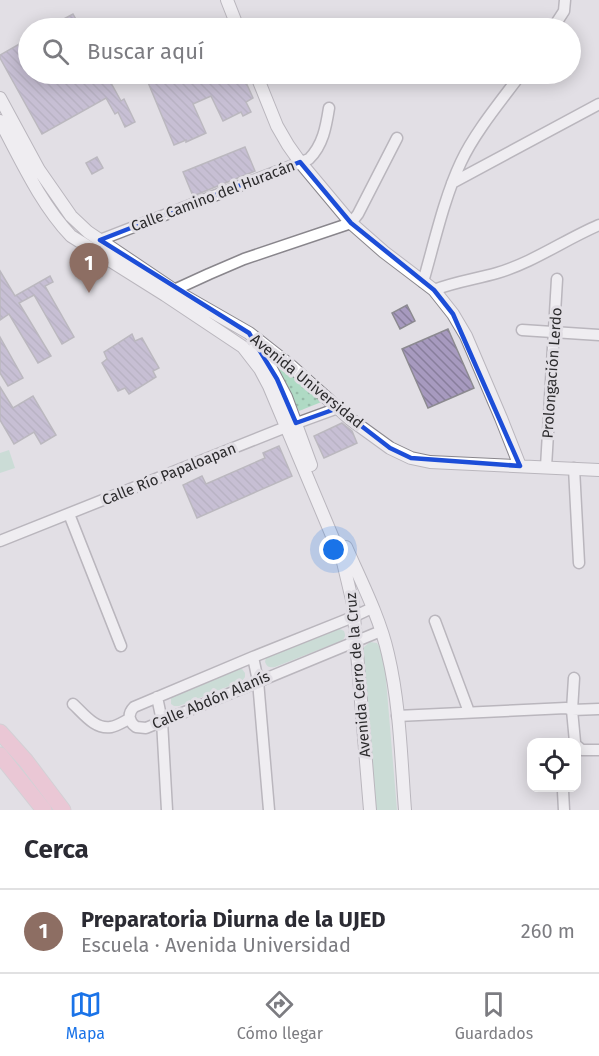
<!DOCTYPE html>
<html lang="es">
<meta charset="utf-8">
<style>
:root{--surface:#fff;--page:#f2f2f3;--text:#2b2b33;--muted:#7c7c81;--line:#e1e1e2;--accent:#1a73e8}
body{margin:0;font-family:"Fira Sans",sans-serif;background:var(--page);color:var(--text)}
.controls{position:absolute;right:18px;bottom:18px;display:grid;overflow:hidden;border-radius:12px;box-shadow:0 3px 15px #0003}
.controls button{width:54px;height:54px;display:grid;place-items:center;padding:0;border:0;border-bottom:2px solid var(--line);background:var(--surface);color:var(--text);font:30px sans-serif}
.you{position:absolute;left:334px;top:550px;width:21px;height:21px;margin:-15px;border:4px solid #fff;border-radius:50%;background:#1a73e8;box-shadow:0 0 0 9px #1a73e833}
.badge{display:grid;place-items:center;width:39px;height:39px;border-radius:50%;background:var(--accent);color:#fff;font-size:20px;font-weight:700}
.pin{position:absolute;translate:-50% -50px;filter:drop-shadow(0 2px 3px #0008)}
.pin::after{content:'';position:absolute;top:32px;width:21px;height:18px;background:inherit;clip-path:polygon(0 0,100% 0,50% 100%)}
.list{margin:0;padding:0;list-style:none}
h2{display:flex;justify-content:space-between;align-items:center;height:78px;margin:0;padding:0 24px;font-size:26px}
h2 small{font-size:20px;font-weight:400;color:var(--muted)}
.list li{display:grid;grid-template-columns:39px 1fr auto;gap:18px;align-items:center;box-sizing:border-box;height:84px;padding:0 24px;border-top:2px solid var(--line)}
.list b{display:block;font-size:22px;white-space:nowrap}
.list p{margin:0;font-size:20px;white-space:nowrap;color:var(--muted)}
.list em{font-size:20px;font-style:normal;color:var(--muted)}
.icon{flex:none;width:33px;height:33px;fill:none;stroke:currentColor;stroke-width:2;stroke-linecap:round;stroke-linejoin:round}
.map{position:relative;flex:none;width:599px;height:810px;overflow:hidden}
.search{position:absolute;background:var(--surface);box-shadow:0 3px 15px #0003;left:18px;right:18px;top:18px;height:66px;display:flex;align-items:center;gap:15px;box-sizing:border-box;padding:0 21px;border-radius:33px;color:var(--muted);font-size:22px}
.sheet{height:162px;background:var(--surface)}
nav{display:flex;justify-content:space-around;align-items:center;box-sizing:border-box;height:84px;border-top:2px solid var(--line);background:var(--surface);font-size:16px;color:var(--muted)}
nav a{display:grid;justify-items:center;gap:3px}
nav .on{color:var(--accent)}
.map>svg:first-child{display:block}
</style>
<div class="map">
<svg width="599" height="810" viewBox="0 0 599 810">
<defs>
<pattern id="grass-dots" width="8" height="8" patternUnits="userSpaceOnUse" patternTransform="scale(1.5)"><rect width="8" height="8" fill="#afdac4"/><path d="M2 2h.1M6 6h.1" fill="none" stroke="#97bba9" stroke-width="1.8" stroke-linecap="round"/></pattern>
<pattern id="building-back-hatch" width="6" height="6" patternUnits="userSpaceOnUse" patternTransform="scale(1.5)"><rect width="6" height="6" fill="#a79abf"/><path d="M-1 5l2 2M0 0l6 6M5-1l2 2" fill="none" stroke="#887e9c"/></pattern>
</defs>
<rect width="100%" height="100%" fill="#e2dfe5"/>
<path fill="url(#grass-dots)" d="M276,360L324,401L299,411L274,361Z"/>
<path fill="#afdac4" d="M9,450L15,468L0,473V453Z
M338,628L344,631C346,636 345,638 341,641L275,667C270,668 267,667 265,662L266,657Z
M370,642L377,643L384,656L397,810H374L361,652L364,647Z
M236,668L242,669L245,673V677L242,681L179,706H174L171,704V696Z"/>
<path fill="url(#building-back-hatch)" stroke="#8c8a90" stroke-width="1.5" d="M73,14L81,28H47Z
M28,39V74H106L121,101L124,99L135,122L125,127L118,112L115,114L106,98L42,134L0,58V55Z
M162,74H234L238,81L244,78L253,98L246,102L251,112L243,116L241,112L223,121L211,96L193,104L206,133L186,142V140L174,145L147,80Z
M245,147L255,171L193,196L183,172Z
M97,157L103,168L92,174L86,163Z
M0,271L15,296L50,276L53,282L45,286L74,337L62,344L34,295L19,303L51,356L38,363L9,314L0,320Z
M407,305L415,321L400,329L392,313Z
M448,329L474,388L428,408L402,349Z
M132,334L135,341L142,338L159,368L153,371L156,377L129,394L125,388L118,391L102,363L107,359L104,352Z
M0,337L23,378L8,386L0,373Z
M0,387L13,408L33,396L56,435L41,444L34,432L14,444L0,420Z
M342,423L352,431L357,443L324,458L314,436Z
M279,446L292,476L197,518L183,485L202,476L206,484L265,458L263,453Z"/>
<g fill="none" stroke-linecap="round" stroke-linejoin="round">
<defs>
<path id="minor" d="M553,28L564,11L565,0
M452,183L599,104
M100,240L309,159C323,145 326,127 329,108
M423,282C434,244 444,198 461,162C475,132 501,101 521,74
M174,290L209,274L244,259L351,223L358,214L397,138
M434,290C454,282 476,279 497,273C534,262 564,240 599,225
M522,330L599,335
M546,467L557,279
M574,468L579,563
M69,514L121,646
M0,541L286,427L338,408
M372,608L353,617L253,657L134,707C127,714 129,722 136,727L146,728L381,631
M435,621L469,712
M253,657L258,681L269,810
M574,678L572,710L575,742
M157,697L162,721L167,810
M73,704C83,713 95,730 111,727C117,726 123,722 129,719
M397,716L566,708L572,710L599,709
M576,745L582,750H599
M563,791L564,810"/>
<path id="tertiary" d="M227,0L238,28
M256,74L277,126L288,145L300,162L351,223L384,252L434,290L453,314L466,336L501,418L520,466
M0,98L39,170L71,216L88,232L174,290L249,333L291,366L350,419L390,448L411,458L430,462L599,470
M0,121C21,160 40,203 71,236L165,295L243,347L260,369L269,386L343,562L353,604L370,810
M255,343L268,363L286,397L311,465
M346,547C361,581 380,618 388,654C400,705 401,758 405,810"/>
<path id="primary" d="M0,732L26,761L63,810
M0,755L44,810"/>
</defs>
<use href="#minor" stroke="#89868c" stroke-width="13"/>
<use href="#tertiary" stroke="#89868c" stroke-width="14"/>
<use href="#primary" stroke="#c0bfc0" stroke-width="17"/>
<use href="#minor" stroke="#fff" stroke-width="10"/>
<use href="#tertiary" stroke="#fff" stroke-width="12"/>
<use href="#primary" stroke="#f4acc0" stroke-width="15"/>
</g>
<path d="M0 0H599V810H0ZM300,162L351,223L434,290L453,314L520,466L411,458L390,448L338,408L296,423L277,379L249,333L100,240Z" fill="#e2dfe5" fill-opacity=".55" fill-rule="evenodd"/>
<path fill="none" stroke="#1d4ed8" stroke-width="4.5" stroke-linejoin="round" d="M300,162L351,223L434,290L453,314L520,466L411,458L390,448L338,408L296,423L277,379L249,333L100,240Z"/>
<g text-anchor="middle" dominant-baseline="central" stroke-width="6" stroke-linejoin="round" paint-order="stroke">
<g font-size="15" fill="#2c2b2d" stroke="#e2dfe5">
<text transform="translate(213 196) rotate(-21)">Calle Camino del Huracán</text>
<text transform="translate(552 373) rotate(-86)">Prolongación Lerdo</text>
<text transform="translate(307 381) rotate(39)">Avenida Universidad</text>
<text transform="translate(169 474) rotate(-22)">Calle Río Papaloapan</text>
<text transform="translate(358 675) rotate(-95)">Avenida Cerro de la Cruz</text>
<text transform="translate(211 700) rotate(-23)">Calle Abdón Alanís</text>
</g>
</g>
</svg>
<div class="controls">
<button><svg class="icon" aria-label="locate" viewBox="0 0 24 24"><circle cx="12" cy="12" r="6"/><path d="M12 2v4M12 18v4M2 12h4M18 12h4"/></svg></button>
</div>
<div class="you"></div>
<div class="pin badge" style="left:89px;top:293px;background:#8d6e63">1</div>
<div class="search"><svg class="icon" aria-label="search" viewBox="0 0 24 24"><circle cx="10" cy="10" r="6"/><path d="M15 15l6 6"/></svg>Buscar aquí</div>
</div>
<section class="sheet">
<h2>Cerca<small></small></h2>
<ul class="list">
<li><span class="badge" style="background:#8d6e63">1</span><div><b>Preparatoria Diurna de la UJED</b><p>Escuela · Avenida Universidad</p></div><em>260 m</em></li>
</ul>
</section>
<nav>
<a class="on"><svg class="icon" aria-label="map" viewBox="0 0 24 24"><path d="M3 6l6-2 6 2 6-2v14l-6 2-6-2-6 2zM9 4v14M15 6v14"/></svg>Mapa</a>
<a><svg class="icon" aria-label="directions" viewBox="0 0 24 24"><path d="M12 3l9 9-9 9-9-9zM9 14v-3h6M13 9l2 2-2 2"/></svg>Cómo llegar</a>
<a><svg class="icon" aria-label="saved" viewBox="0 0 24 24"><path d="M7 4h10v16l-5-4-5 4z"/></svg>Guardados</a>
</nav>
